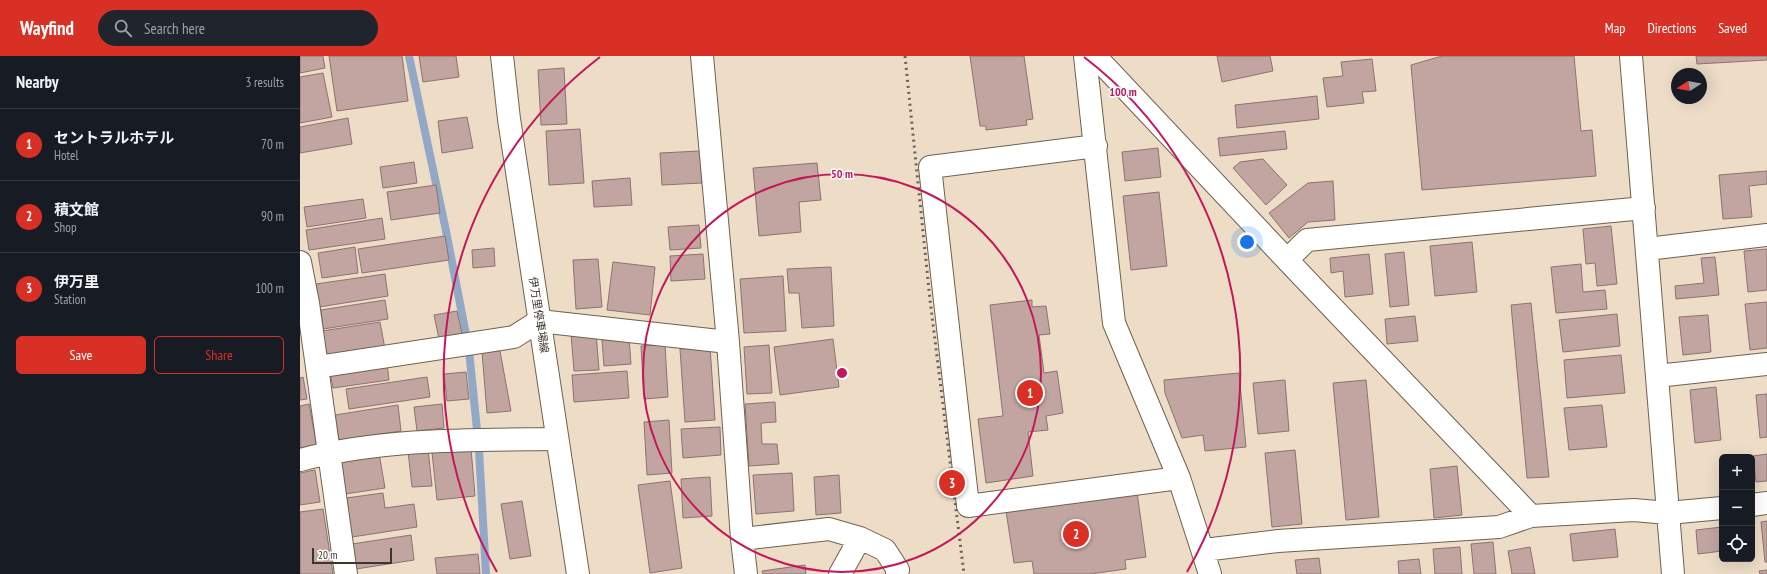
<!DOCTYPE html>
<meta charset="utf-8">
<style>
:root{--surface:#171b24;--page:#20242c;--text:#f1f3f6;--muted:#9ea1a6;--line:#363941;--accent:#d93025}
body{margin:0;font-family:"PT Sans Narrow","Noto Sans JP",sans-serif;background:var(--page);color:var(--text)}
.controls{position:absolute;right:12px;bottom:12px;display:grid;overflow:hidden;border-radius:6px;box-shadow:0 4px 16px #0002}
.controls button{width:36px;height:36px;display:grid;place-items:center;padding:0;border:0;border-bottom:1px solid var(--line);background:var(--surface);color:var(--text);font:20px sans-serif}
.compass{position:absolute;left:1371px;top:12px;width:36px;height:36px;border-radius:50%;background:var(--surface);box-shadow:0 4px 16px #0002;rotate:259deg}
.scale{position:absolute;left:12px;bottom:10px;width:80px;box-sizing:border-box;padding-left:4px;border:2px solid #3d362d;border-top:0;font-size:11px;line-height:14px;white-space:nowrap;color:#3d362d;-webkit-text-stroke:3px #fff;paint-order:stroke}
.you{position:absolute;left:947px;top:186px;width:14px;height:14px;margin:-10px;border:3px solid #fff;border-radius:50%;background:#1a73e8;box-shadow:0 0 0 6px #1a73e833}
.badge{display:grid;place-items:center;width:26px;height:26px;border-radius:50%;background:var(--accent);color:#fff;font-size:13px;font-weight:700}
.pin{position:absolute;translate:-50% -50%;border:2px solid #fff;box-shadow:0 1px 4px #0006}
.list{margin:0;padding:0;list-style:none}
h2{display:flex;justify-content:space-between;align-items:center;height:52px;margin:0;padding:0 16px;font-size:17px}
h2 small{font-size:13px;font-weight:400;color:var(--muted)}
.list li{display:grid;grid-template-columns:26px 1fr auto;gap:12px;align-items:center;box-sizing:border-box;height:72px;padding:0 16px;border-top:1px solid var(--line)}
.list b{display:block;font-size:15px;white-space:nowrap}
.list p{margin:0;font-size:13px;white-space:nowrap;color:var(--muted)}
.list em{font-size:13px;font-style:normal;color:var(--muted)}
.actions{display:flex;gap:8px;padding:12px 16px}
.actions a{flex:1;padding:9px 0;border:1px solid var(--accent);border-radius:6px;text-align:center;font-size:14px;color:var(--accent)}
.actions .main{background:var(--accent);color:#fff}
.icon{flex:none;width:22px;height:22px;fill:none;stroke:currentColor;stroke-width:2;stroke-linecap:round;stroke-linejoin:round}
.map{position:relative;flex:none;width:1467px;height:518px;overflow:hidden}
header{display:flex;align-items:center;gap:24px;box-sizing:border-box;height:56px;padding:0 20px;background:var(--accent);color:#fff}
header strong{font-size:19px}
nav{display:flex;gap:22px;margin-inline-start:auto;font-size:14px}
.search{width:280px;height:36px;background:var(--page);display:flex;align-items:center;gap:10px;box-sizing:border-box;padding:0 14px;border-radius:22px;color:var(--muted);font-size:15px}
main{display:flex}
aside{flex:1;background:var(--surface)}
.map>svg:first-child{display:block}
</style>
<header>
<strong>Wayfind</strong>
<div class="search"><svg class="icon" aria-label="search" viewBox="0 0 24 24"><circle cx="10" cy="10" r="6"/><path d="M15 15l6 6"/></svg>Search here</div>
<nav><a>Map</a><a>Directions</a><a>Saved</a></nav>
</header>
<main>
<aside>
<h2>Nearby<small>3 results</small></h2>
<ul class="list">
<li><span class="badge">1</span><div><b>セントラルホテル</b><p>Hotel</p></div><em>70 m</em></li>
<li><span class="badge">2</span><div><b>積文館</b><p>Shop</p></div><em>90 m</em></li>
<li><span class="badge">3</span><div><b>伊万里</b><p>Station</p></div><em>100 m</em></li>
</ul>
<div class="actions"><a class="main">Save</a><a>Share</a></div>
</aside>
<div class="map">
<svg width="1467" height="518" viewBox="0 0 1467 518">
<rect width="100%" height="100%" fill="#eddcc6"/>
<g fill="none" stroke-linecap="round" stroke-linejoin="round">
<path stroke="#93a8c6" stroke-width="8" d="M109,0L145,170L169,294L179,394L186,518"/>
</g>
<path fill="#c2a5a1" stroke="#8d726f" d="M0,0H23L25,12L0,17Z
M29,0H102L108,45L37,55Z
M119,0H156L159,21L123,26Z
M670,0H724L733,63L726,64L727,69L686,74V70H680Z
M917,0H970L973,15L922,26Z
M1142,0H1274L1281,75L1292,74L1296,120L1122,134L1111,9Z
M1396,0H1467V4L1397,8Z
M1072,3L1076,35L1062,36L1064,47L1027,51L1023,22L1043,20L1041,6Z
M264,12L267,68L241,69L238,14Z
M23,17L32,61L0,67V21Z
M1017,40L1019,63L937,72L935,49Z
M167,61L173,92L142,97L138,65Z
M48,62L52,88L0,97V71Z
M280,73L284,127L249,129L246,75Z
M985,75L987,93L920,100L918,82Z
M858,92L861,121L825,125L822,96Z
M400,95L402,127L362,129L360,97Z
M963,103L987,129L966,149L933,112L940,106Z
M114,106L117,127L83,132L80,111Z
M517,107L521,144L499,146L501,176L459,180L453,112Z
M1467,115V128L1449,130L1452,161L1423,163L1419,119Z
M330,122L332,149L294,151L292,125Z
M1033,125L1035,164L1008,166L989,182L969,157L1008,127Z
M136,129L140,157L91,164L87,136Z
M859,136L867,210L831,214L823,140Z
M63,143L66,162L7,171L4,151Z
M82,162L85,183L9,194L6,174Z
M399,169L401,192L370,194L368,171Z
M1311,170L1317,228L1297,230L1295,207L1286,208L1283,173Z
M145,180L149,204L62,217L58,193Z
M1172,186L1177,236L1135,240L1130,190Z
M55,191L58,217L22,222L18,197Z
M194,192L195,210L173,212L172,194Z
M1467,193V234L1448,236L1444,195Z
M1104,196L1109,249L1090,251L1085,198Z
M403,198L405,223L371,225L370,200Z
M1069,198L1073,238L1045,241L1043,215L1031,217L1030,202Z
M1415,201L1419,239L1376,243L1375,230L1404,227L1401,202Z
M298,203L302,251L276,253L273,204Z
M313,206L355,211L350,259L307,254Z
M1281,208L1283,236L1305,234L1307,253L1256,257L1251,211Z
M531,211L534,270L502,272L499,237H489L487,213Z
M85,218L88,240L19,251L16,228Z
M483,220L486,275L444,277L440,223Z
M85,244L88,263L23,273L21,254Z
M732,244V251L746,250L750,278L739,279L744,317L757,315L763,357L746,360L748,374L728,376L733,420L686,427L678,363L703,360L690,249Z
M1467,246V292L1450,294L1445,248Z
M1231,247L1249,421L1227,422L1211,249Z
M157,255L162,278L139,283L134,259Z
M1317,258L1320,290L1263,296L1259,264Z
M1408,259L1411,296L1383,299L1379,261Z
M1115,260L1118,285L1087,288L1085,263Z
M80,266L85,293L26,302L22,275Z
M296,276L299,314L274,315L271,278Z
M329,282L331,308L304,310L302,284Z
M533,283L539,331L480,339L474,291Z
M365,289L368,341L344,343L341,290Z
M469,289L472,337L447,338L444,291Z
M410,291L415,364L385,366L380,293Z
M200,295L211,355L187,357L182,296Z
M1321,299L1325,337L1267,342L1264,304Z
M87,307L89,324L33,332L30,316Z
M327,315L329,342L274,346L272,319Z
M166,316L169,343L147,345L144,318Z
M939,317L946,391L905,395L903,379L882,382L865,337L864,324Z
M3,321L7,343L0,344V322Z
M127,321L130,341L49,353L46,333Z
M985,324L989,375L958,378L953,327Z
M1066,324L1079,461L1046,464L1033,327Z
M1416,331L1421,384L1395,387L1390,334Z
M1467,338V381L1460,382L1456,339Z
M475,346L476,366L461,367L462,388H477L479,408L449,410L445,348Z
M9,348L17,391L0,394V350Z
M142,348L144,372L117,375L114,351Z
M98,349L101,375L39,384L35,359Z
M1302,349L1307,391L1269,394L1264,352Z
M369,364L372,417L347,419L344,366Z
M420,371L421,399L383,402L381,373Z
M128,393L132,430L112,431L108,395Z
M171,393L175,440L137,444L132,396Z
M995,394L1002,468L972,471L965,397Z
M79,397L85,432L45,438L40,402Z
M1467,398V425L1456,426L1453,400Z
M1157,410L1162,459L1134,462L1130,413Z
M15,414L20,446L0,449V417Z
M492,417L494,455L456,458L453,419Z
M539,419L541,457L516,459L514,421Z
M410,421L412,460L383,462L381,423Z
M370,425L382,512L350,517L338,429Z
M837,436L846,501L825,504L826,513L790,518H734L732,505L714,507L706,455Z
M83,437L85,452L114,448L117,471L52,481L46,442Z
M222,445L231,500L210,503L201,448Z
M23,453L33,518H0V456Z
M1467,465V506H1465L1461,466Z
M1422,471V495L1398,498L1396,474Z
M1315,473L1318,501L1273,505L1270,478Z
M111,479L114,504L56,513L52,488Z
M1193,486L1196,518H1174L1171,488Z
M1160,491L1162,518H1135L1133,493Z
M1230,491L1235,518H1212L1208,495Z
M178,498L180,518H137L135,502Z
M1019,502L1021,518H997L995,504Z
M1119,503L1121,518H1099L1098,505Z
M505,509L506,518H463L462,515Z
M1467,514V518H1460L1459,515Z"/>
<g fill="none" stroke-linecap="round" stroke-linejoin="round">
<defs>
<path id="minor" d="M402,0L428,286L442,483L446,518
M785,0L814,267L879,422L910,518
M795,0L987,204L1231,460L1334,454L1368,457L1422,452
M1331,0L1373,518
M796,90L630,111L668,450L879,422
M1347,193L1467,179
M987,204L1007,184L1344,152
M0,206L8,247L46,518
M17,311L214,281L239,265L428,286
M1357,320L1467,308
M0,404C84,382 172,384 257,383
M1452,449L1467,447
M442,483L529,473L560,482L585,494L598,514L597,518
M904,494L978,485L1199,471L1231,460
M540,518L560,482"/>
<path id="major" d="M202,0L209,63L278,518"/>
</defs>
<use href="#minor" stroke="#6f614e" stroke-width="24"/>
<use href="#major" stroke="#6f614e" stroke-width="24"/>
<use href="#minor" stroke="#fff" stroke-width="22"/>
<use href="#major" stroke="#fff" stroke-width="22"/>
<path stroke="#6b6155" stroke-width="3" stroke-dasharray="2 4" stroke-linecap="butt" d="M605,0L630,244L664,518"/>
</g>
<g fill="none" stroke="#c2185b" stroke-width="2">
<circle cx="542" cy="317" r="199"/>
<path d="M197 516A398 398 0 0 1 300 1M784 1A398 398 0 0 1 887 516"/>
</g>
<g text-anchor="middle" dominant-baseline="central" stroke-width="3" stroke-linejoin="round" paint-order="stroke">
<g font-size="11" fill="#3d362d" stroke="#fff">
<text transform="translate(239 259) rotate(81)">伊万里停車場線</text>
</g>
</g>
<circle cx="542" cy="317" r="6" fill="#c2185b" stroke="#fff" stroke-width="2"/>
<g font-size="12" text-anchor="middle" font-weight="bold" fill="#c2185b" stroke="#fff" stroke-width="3" stroke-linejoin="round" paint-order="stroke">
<text x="823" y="40">100 m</text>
<text x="542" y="122">50 m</text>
</g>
</svg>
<div class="controls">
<button>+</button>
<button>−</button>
<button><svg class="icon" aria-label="locate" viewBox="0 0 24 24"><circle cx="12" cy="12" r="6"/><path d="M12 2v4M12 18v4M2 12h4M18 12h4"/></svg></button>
</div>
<svg class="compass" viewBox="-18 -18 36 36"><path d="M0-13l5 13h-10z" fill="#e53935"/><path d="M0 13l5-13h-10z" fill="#9ea1a6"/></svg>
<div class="scale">20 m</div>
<div class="you"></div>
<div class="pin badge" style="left:730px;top:337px">1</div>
<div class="pin badge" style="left:776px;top:478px">2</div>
<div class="pin badge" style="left:652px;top:427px">3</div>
</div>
</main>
